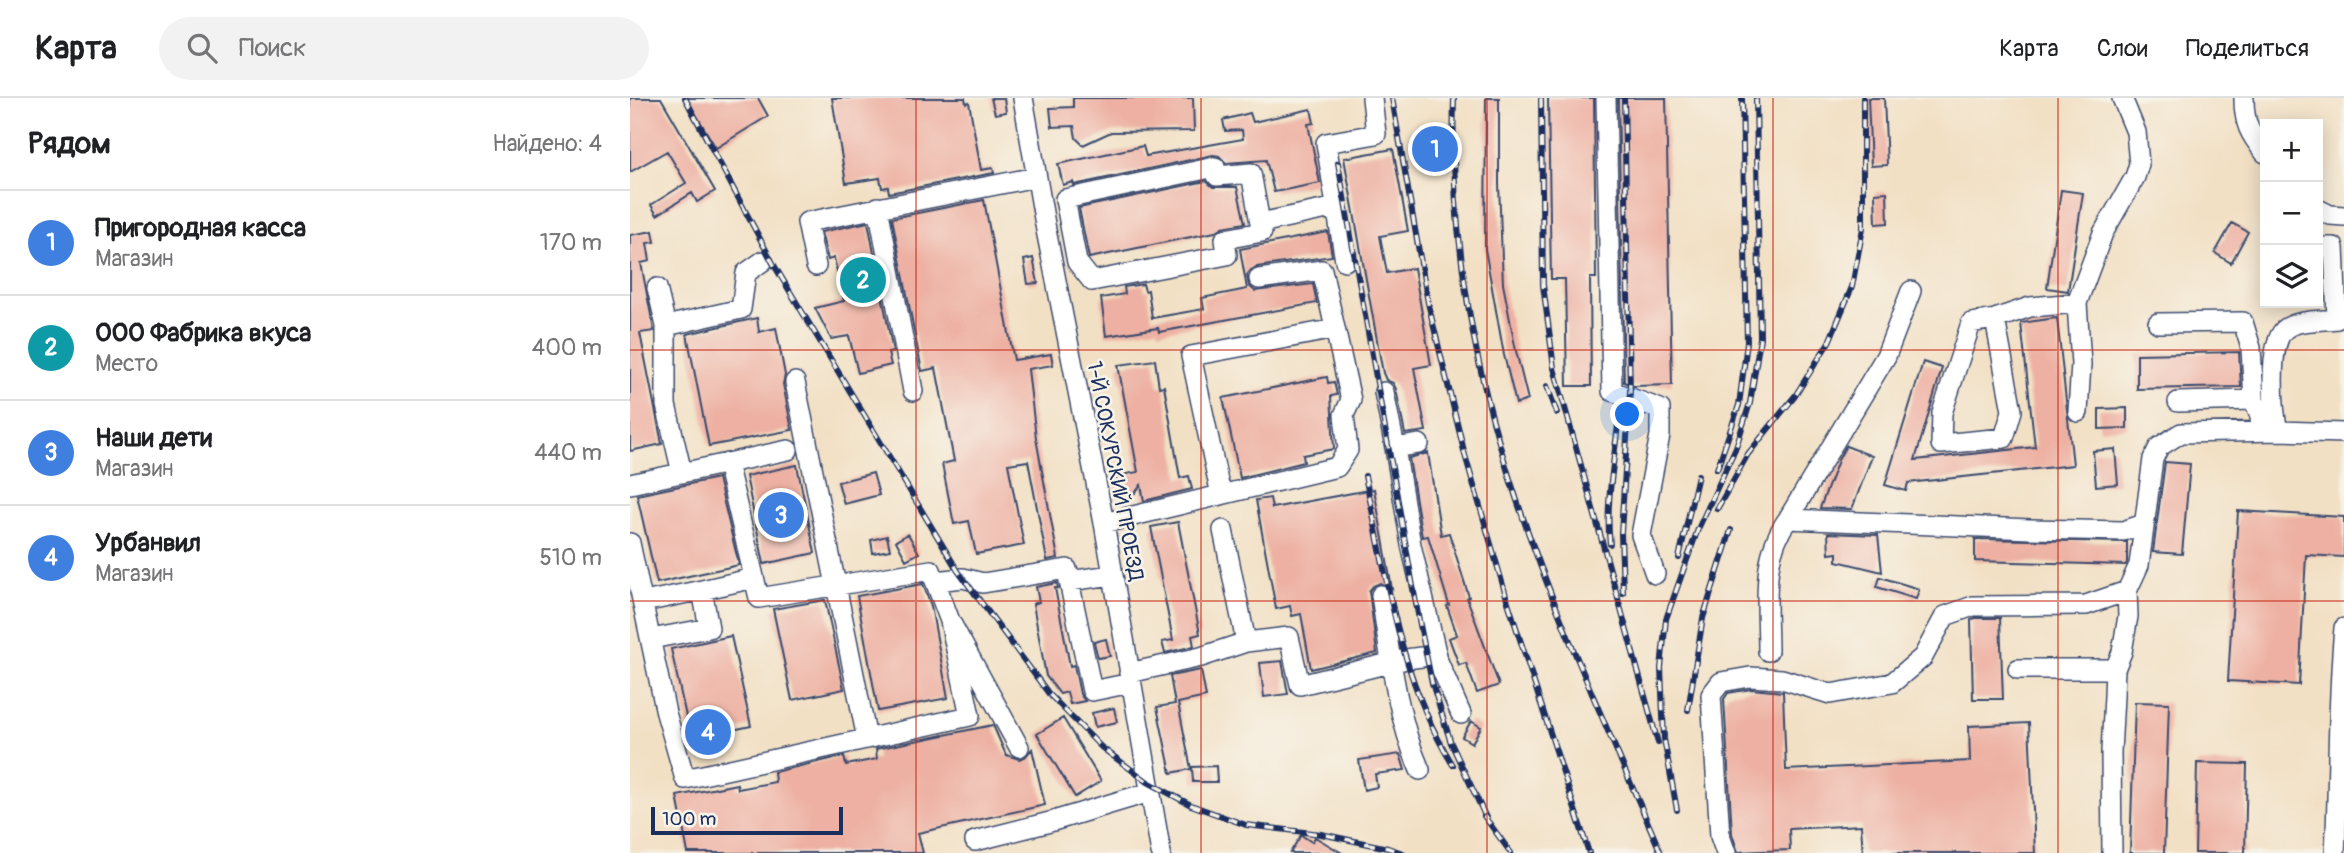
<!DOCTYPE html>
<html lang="ru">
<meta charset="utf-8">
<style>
:root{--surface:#fff;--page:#f2f2f2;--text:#202124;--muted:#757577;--line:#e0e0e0;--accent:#ea580c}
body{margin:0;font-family:Pangolin,sans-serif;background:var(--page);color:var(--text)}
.controls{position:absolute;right:21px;top:21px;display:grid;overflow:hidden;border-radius:0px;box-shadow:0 4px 18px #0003}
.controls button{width:63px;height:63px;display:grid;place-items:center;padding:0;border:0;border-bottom:2px solid var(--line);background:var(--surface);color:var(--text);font:35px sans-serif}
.scale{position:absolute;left:21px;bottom:18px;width:192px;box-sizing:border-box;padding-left:7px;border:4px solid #1b2f5e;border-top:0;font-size:19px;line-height:24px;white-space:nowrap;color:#1b2f5e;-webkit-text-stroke:5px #f7f3e8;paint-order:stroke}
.you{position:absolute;left:998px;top:317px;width:24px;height:24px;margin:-18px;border:5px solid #fff;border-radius:50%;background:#1a73e8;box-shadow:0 0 0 10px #1a73e833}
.badge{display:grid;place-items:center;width:46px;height:46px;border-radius:50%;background:var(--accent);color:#fff;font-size:23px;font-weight:700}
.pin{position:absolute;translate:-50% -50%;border:4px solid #fff;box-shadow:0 2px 7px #0006}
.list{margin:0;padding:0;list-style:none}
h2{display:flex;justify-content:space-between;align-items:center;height:91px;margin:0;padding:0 28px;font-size:30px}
h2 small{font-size:23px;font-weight:400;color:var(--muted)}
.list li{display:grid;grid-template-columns:46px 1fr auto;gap:21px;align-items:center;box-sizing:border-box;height:105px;padding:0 28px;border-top:2px solid var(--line)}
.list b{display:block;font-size:26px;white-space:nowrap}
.list p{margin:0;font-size:23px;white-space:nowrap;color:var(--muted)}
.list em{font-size:23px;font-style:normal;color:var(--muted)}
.icon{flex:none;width:38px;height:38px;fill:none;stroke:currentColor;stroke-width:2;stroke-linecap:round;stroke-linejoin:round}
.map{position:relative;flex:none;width:1714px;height:755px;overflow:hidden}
header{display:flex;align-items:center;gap:42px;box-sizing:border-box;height:98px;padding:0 35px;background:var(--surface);border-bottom:2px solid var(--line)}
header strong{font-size:33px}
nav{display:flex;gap:38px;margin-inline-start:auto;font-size:24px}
.search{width:490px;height:63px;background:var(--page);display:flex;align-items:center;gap:18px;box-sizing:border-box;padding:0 24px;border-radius:38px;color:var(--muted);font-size:26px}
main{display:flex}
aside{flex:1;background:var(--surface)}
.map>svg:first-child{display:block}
</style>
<header>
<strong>Карта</strong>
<div class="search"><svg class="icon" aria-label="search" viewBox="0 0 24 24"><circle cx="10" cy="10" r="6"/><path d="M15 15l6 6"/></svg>Поиск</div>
<nav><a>Карта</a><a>Слои</a><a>Поделиться</a></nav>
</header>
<main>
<aside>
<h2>Рядом<small>Найдено: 4</small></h2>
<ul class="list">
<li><span class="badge" style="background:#3f7fe0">1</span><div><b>Пригородная касса</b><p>Магазин</p></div><em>170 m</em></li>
<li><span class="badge" style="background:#0f9aa8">2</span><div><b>ООО Фабрика вкуса</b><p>Место</p></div><em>400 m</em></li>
<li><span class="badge" style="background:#3f7fe0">3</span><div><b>Наши дети</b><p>Магазин</p></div><em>440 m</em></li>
<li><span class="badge" style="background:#3f7fe0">4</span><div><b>Урбанвил</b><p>Магазин</p></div><em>510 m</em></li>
</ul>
</aside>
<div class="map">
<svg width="1714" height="755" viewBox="0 0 1714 755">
<rect width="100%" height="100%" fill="#f7f3e8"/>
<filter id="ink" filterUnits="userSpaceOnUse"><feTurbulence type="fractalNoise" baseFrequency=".0143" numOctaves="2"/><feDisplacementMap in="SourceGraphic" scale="14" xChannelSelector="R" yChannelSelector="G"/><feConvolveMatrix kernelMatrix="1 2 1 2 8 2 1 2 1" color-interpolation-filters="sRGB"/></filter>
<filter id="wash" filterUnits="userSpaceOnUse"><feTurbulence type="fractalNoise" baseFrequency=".00686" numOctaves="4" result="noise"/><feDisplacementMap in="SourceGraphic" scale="28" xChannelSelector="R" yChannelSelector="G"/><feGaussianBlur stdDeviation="1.57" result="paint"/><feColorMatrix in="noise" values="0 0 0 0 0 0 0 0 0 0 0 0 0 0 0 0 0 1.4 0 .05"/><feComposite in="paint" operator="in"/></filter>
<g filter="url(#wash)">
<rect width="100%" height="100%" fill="#f2e0c5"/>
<g id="blocks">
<path fill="#edb0a2" d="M0,0H31L85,93L67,104L62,95L27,117L21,107L56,85L37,53L0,74Z
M56,0H128L138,18L86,50Z
M202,0H335L336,5L339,4L351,72L363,70L364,75L259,95L258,89L252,90L250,80L216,85Z
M361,0H374L376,14L365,16Z
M443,0H563L564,33L481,34L453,47L446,40L444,28L422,29L420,10L443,9Z
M856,0H869V86L873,186L886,253L898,302L886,306L874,257L855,151Z
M918,0H964L966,180H960L961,288H937L935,181H921Z
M988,0H1036L1042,287L1003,288L994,284Z
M1238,0H1254L1257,67L1241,68Z
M681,11L684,25L678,26L690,85L644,94L636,62L596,65L589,58L583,57L444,87L443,84L433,87L428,66L513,48L516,58L613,41L612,32L595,33L593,22L620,15L623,24Z
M763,51L778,133L750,138L757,175L784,170L801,267L784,270L796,333L775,336L766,291L763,285L756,282L753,275L714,60Z
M576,83L583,89H607L615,125L593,129L585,134L459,160L449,110Z
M1431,92L1453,95L1438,193L1417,190Z
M1257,94L1258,125L1246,126L1245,95Z
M354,102L384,262L421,256L423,267L398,271L406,340L428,460L417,462L398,363L378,366L394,447L346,456L339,423L324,426L312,366L324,363L306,270L292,273L262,120Z
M238,124L263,254L258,255L261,267L228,275L219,238L201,241L185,210L214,203L204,160L198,162L191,134Z
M1602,125L1618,134L1601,165L1585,155Z
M23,133L25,144L17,145L20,163L11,165L24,233L10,235L32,346L0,353V137Z
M698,134L702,158L627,169L621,172L617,177L619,188L625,193L683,186L687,205L529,234L528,230L476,238L471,200L495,196L494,189L513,186L515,193L518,192L522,220L574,211L572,200L617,191L610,151Z
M403,160L408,185L398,186L394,162Z
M127,220L129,234L146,230L155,277L153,286L162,332L79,348L57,236Z
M1427,220L1443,367L1278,385L1276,393L1255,387L1293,264L1312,270L1285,362L1405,349L1391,225Z
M1609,254L1611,289L1507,291V256Z
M525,262L529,289L534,288L550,380L559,378L562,391L514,403L511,387L505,395L489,398L485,378L508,374L488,267Z
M697,279L698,285L704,284L707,297L701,298L704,351L673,357L674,364L610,380L593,300Z
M1497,310V330L1469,331V311Z
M1216,348L1242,358L1222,411L1190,410L1209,360Z
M1485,351L1488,386L1466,388L1463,353Z
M798,355L811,437L819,435L839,499L837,500L869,587L847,595L836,565L829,567L819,540L827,537L817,508L819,507L798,438L792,439L779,360Z
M1535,364L1560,366L1552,456L1523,454Z
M167,367L185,455L134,466L116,378Z
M243,375L249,397L214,406L208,384Z
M88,380L109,467L27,485L7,397Z
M744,391L762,491L750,485L743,488L739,493L747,555L681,571L671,516L662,518L660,508L646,511L626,402L640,400L642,410Z
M1608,413L1714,419V459L1676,457L1669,587L1598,583Z
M548,424L570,536L562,538L564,548L535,555L532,544L543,542L521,429Z
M1198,435L1248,437L1252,474L1207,463V455L1199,456Z
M278,436L289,455L276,462L266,443Z
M257,438L260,452L243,455L241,442Z
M1345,441L1497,444V464L1496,467L1345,463Z
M1250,479L1289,491L1286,501L1247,489Z
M427,485L428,490H425L440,568L444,567L450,596L455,603L440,606L437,594L430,596L416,578L403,506L409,504L406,489Z
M293,486L301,508L318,600L248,613L227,498Z
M195,502L214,591L162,602L143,511Z
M1345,520H1370L1373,601H1343L1341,522Z
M101,538L121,628L61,641L41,551Z
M476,541L480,558L468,560L464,544Z
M652,563L658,596L634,599L630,565Z
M571,572L576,599L548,605L561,671L541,675L527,609L545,606L540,578Z
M1121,591L1153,594L1156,672L1340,663L1339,628L1399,625L1405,755H1233L1231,727L1159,731L1160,752L1108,754L1102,736L1094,601L1098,595Z
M1505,604L1539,605L1534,755H1500Z
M484,610L487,624L465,629L462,615Z
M433,620L471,683L445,699L407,636Z
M841,623L851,629L842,645L832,639Z
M363,627L376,657L389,661L395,659L402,651L415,707L288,735L293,755H58L47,698L107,686L108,691L145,684L144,674L214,658L216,667L247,661L246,651Z
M770,656L775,672L745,676L747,689L734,692L729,662Z
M1567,665L1617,666L1615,755H1565Z
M586,668L587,684H563L562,669Z
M671,737L682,744L685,739L712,755H660Z"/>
</g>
</g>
<g filter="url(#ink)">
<use href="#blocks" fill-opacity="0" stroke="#3b4a6d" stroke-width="2"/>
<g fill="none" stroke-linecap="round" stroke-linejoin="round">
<defs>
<path id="minor" d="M393,0L416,132L474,425L531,755
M976,0L982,293L1030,311V337L1011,437L1025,476
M1614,0C1614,25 1619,35 1635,55
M248,109L283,293
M1688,111L1700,117L1714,118
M630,125L632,134L595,141L597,157L462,183L447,164L435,101L585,69L587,78L621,75L630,125L707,109
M715,163L696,45L746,36L742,0
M186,168L177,124L406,79
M27,190L36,228
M1365,221L1382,313L1374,340L1311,346L1312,315L1341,225L1365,221L1400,209L1447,205
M1528,225L1613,224L1621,250L1624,302L1630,318L1631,333
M165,284L237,641
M754,294L765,350
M1548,304L1624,302
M1448,314L1451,266L1447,205L1473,135L1505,79L1509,66L1506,34L1492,0
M1648,333C1643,312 1638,248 1654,232C1666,221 1692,223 1707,221L1704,149H1688
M789,346L765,350L781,447L808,563L831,616
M97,365L129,500L301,472L305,483
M52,375L36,307V228L111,211L116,175L133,163
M0,386L158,352
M591,397L561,258L705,231
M1158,421L1400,431L1493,433L1514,426
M474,425L707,369L718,352L714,317L721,302L692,172L629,181
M593,432L616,544L659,539L670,587L776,561L807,557
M0,445L36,615L55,681L340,618L320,523
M439,483L462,593L501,585
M751,497C760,555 766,617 790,672
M14,504L72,492
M21,541L79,530L72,492L124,480
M1138,553C1138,507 1130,459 1158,421L1256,258L1281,193
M1388,571H1485
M499,575L571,559L616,544
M389,649L320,523L305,483L333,480L353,485L437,471L439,483L482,477
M345,743L420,724L520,694
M1096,755L1090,738L1081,597L1091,584L1120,579L1152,581L1200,596L1262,585L1293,559L1315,518L1343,508L1456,507L1497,493L1509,467L1523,361L1529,349L1551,335L1648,333L1714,335
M1482,755L1481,654L1484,598L1485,571L1492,554L1498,518L1497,493
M1705,755C1709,680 1707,605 1714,530"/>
</defs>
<use href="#minor" stroke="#3b4a6d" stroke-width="22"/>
<use href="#minor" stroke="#fff" stroke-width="19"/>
<defs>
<path id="rail" d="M55,0L144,167L328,473L419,596L471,649L518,684L561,707L616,727L691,736L758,750L773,755
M762,0L798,205L835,357L877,501L959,755
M824,0C820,129 841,258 880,381C921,509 978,632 1031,755
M911,0L913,187L924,270L1028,645
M708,65L789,522L802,585L821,645L858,724
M917,288L927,315
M1087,371L1109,307L1117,244L1112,0
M735,378C756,475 769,581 823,667
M1087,411L1118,356L1165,298L1199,244L1222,189L1233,130V0
M980,446C975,408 984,365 988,326
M1049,460L1068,377
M993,495L991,435L1000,293L994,0
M1058,612L1073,520L1101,432
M1047,712L1034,641L1031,570L1036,521L1068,431L1106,349L1120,305L1130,240L1126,0
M854,718L881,755"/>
</defs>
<use href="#rail" stroke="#1b2f5e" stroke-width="6"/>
<use href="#rail" stroke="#f7f3e8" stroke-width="3.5" stroke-dasharray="10" stroke-linecap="butt"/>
</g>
</g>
<path fill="none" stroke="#c8321e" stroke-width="2" stroke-opacity="0.55" d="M286,0V755M571,0V755M857,0V755M1143,0V755M1428,0V755M0,252H1714M0,503H1714"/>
<g text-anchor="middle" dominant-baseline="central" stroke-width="5" stroke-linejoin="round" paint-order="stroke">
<g font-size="21" fill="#1b2f5e" stroke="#f7f3e8">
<text transform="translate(485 373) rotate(79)">1-Й СОКУРСКИЙ ПРОЕЗД</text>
</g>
</g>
</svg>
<div class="controls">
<button>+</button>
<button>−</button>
<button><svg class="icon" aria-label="layers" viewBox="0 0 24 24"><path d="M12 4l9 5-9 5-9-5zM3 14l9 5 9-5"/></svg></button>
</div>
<div class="scale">100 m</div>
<div class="you"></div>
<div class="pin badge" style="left:805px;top:51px;background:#3f7fe0">1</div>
<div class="pin badge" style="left:233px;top:182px;background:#0f9aa8">2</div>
<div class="pin badge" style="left:151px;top:417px;background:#3f7fe0">3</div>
<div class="pin badge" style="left:78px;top:634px;background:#3f7fe0">4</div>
</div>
</main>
